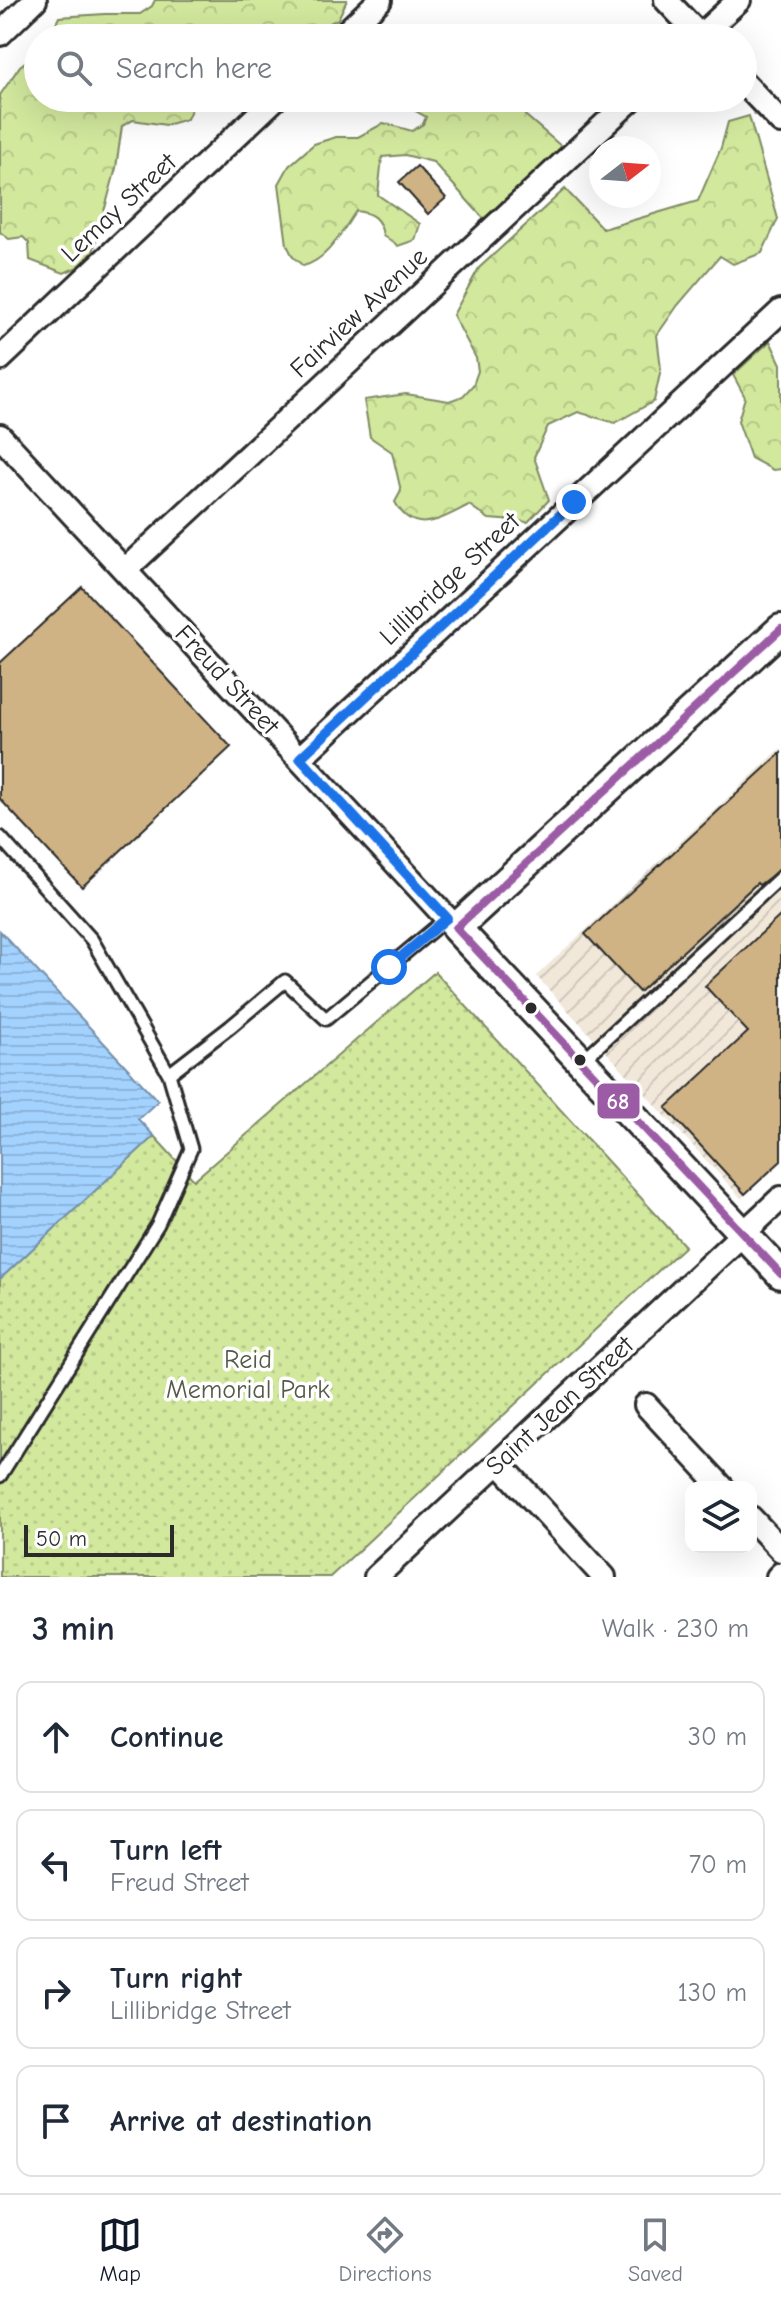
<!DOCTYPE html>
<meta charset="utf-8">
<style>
:root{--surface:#fff;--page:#f2f2f3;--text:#1f2937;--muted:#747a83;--line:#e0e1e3;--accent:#111827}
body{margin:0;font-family:"Comic Neue",sans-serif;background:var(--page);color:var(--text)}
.controls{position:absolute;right:24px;bottom:24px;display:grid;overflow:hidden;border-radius:16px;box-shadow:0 8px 32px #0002}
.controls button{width:72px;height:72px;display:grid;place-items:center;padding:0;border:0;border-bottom:2px solid var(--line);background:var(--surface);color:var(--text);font:40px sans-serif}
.compass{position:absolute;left:589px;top:136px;width:72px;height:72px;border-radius:50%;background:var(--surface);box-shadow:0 8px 32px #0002;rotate:73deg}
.scale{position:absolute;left:24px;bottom:20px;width:150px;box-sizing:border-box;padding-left:8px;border:4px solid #2b2b2b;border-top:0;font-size:22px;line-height:28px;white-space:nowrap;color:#2b2b2b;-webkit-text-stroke:6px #fff;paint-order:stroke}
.stop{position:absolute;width:24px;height:24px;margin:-18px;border:6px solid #1a73e8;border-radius:50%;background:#fff}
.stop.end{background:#1a73e8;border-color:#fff;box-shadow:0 2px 8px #0008}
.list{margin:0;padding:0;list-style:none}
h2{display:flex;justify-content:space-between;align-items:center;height:104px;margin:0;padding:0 32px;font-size:34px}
h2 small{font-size:26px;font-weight:400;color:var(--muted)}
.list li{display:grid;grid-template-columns:52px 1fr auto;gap:24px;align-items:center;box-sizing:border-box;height:112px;margin:0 16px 16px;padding:0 16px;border:2px solid var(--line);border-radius:16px}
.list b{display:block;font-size:30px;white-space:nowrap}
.list p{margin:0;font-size:26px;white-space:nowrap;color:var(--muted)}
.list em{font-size:26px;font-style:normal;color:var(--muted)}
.icon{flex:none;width:44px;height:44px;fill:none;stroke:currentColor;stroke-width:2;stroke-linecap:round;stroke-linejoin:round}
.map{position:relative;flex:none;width:781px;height:1577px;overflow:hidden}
.search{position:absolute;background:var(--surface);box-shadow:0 8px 32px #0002;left:24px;right:24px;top:24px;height:88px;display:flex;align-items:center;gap:20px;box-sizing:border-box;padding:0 28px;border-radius:44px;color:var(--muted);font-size:30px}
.sheet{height:616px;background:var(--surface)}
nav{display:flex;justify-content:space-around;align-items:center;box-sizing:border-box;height:112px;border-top:2px solid var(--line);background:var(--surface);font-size:22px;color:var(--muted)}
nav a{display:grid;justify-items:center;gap:4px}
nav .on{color:var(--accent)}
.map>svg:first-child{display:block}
</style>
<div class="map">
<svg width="781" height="1577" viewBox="0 0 781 1577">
<defs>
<pattern id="industrial-furrows" width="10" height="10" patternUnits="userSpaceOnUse" patternTransform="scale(2)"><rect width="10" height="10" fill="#f1e8da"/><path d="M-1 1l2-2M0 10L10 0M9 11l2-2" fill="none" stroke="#cfc7bb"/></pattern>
<pattern id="grass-dots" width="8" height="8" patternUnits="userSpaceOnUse" patternTransform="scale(2)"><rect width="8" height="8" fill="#d2e89d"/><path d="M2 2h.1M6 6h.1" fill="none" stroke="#b4c787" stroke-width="1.8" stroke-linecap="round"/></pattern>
<pattern id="forest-crowns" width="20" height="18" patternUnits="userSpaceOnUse" patternTransform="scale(2)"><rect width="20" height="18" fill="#d2e89d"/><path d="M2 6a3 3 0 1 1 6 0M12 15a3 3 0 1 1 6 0" fill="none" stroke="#b4c787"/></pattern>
<pattern id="water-rules" width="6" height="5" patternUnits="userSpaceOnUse" patternTransform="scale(2)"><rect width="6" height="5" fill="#a3d2ff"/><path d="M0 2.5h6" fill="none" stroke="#8cb4db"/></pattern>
</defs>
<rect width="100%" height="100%" fill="#fff"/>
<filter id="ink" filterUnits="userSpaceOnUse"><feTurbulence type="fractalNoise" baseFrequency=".0125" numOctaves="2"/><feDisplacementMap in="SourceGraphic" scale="16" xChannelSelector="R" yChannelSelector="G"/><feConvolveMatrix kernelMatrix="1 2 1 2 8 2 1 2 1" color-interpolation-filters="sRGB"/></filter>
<g filter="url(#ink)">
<path fill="url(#industrial-furrows)" d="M781,748V1162L741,1198L536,976Z"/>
<path fill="url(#grass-dots)" stroke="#7e8a64" stroke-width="2" d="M435,972L685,1246L330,1577H0V1279L154,1136L194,1180Z"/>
<path fill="url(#forest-crowns)" stroke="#7e8a64" stroke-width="2" d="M155,0H347L338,19L322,27L296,30L291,38H49L59,17L105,14H140L152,6Z
M38,52V98H196L187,119L166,125L133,120L122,126L116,168L93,252L80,266L64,273L30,260L29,243L23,237L9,239L0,232V95L20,66Z
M393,98H524L525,115L562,147L484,219L433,162L405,155L382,157L378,195L420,224L415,240L398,246L383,235C380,218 372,213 356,211C342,231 328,260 303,266L293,257L287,245L279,184L289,166L314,144L336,137H358L384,123L412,131L423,124L426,117Z
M749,116L778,219L762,253L733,264L720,256L678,305L657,335L661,369L654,401L615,423L578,412L548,426L534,457L549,500L528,522L489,519L469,505C442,518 414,538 395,502L401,491L392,452L370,437L364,400L406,394L449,401L463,396L473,385L478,371L476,358L453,315L479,268L565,189L603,229L698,201L721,148L728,122Z
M770,341L781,364V469L773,470L751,458L738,421L745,397L733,375Z"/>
<path fill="url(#water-rules)" stroke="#738faa" stroke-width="2" d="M0,931L158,1101L138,1119L154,1136L0,1279Z"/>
<path fill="#cfb384" stroke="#2b2b2b" stroke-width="2" d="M417,166L446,198L428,214L399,182Z
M82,587L231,747L82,887L0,799V663Z
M781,753V869L759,885L757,883L639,992L585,934Z
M781,915V1161L745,1194L666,1108L748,1032L705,986Z"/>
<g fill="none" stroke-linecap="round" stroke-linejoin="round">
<defs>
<path id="service" d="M0,837L92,940L169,1074L191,1149L158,1224L0,1476
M582,1061L781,877
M169,1074L230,1027L285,981L326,1019L447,918"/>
<path id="minor" d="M666,0L702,38
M0,34L35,0
M340,38L380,0
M698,38L739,0
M743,82L781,122
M0,359L276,98
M0,436L456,928
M125,570L633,98
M300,758L781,311
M646,1405L722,1487
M499,1463L604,1577
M751,1518L781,1550
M376,1577L781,1198
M778,1577L781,1574"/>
<path id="tertiary" d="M781,629L456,928L781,1274"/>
</defs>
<use href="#service" stroke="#2b2b2b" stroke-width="17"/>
<use href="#minor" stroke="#2b2b2b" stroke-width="28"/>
<use href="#tertiary" stroke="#2b2b2b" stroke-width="34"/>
<use href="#service" stroke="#fff" stroke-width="11"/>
<use href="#minor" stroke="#fff" stroke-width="22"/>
<use href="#tertiary" stroke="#fff" stroke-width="28"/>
<defs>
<path id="bus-1" d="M456,928L781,1274
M456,928L781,629"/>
</defs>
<use href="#bus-1" stroke="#fff" stroke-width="14"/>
<use href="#bus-1" stroke="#9b5ba5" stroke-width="8"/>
</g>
</g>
<g fill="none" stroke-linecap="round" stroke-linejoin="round" filter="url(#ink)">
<path stroke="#1a73e8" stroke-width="10" d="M389,967L447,918L300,758L574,502"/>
</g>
<g fill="#2b2b2b" stroke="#fff" stroke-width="3">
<circle cx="531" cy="1008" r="7"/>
<circle cx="580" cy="1060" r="7"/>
</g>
<g text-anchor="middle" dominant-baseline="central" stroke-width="7" stroke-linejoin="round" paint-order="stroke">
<g font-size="26" fill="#2b2b2b" stroke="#fff">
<text transform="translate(119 208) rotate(-43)">Lemay Street</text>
<text transform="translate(359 313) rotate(-43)">Fairview Avenue</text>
<text transform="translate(450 579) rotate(-43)">Lillibridge Street</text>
<text transform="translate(227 680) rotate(47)">Freud Street</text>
<text transform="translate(560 1406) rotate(-43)">Saint Jean Street</text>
</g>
<g font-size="26" fill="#555a48" stroke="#fff">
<text x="248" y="1360">Reid<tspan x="248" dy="30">Memorial Park</tspan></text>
</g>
</g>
<rect stroke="#fff" stroke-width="3" x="596" y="1082" width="45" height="38" rx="8" fill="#9b5ba5"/>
<g font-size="22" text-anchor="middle" font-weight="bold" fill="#fff">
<text x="618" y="1109">68</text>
</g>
</svg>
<div class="controls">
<button><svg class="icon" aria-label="layers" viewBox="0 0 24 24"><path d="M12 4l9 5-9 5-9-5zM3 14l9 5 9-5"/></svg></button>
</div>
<svg class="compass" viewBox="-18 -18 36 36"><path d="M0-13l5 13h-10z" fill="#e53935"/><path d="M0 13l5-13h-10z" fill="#747a83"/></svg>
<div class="scale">50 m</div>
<div class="stop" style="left:389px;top:967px"></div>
<div class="stop end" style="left:574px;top:502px"></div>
<div class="search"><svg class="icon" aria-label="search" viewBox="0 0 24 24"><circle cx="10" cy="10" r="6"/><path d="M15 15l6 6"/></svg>Search here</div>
</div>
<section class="sheet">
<h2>3 min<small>Walk · 230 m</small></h2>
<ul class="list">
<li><svg class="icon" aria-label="ahead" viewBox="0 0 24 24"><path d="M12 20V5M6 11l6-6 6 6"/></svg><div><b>Continue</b></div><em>30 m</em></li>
<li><svg class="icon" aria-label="left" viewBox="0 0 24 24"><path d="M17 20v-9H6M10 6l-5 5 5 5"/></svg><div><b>Turn left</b><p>Freud Street</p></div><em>70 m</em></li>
<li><svg class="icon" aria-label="right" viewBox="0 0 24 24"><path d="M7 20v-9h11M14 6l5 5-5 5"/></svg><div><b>Turn right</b><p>Lillibridge Street</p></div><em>130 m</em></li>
<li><svg class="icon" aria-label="arrive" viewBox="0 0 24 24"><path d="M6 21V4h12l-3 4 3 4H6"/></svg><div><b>Arrive at destination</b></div></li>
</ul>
</section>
<nav>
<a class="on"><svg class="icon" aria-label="map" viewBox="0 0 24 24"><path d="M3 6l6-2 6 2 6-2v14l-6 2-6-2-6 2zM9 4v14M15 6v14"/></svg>Map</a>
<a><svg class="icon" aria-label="directions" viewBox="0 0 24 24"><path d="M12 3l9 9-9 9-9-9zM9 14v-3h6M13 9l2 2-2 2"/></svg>Directions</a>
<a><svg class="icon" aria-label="saved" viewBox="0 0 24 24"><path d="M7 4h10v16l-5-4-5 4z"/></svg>Saved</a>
</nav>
